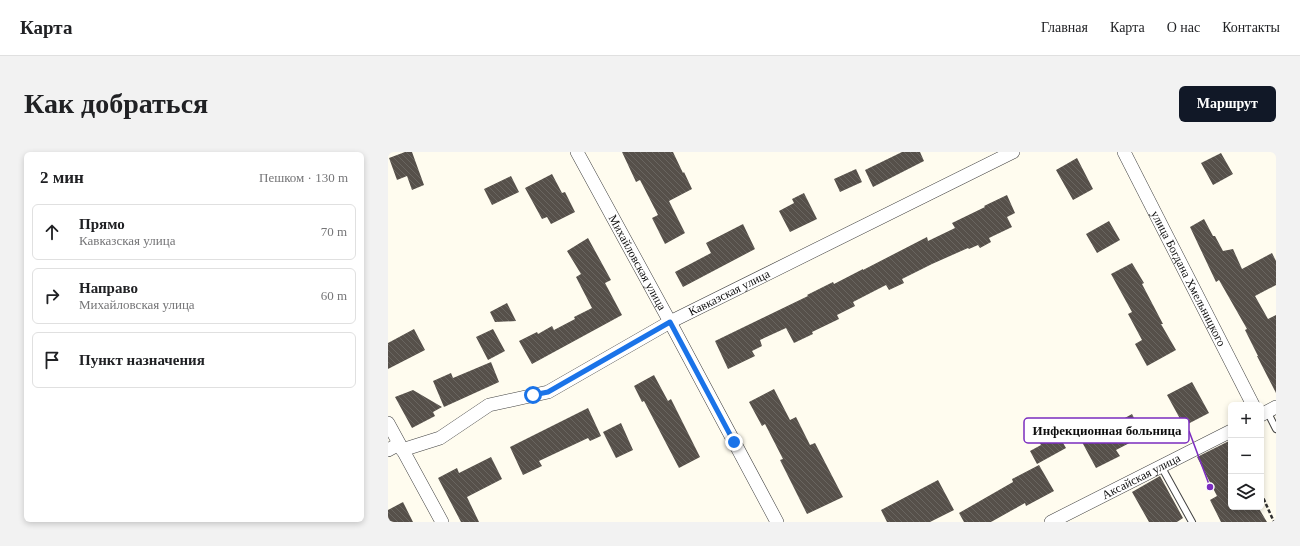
<!DOCTYPE html>
<html lang="ru">
<meta charset="utf-8">
<style>
:root{--surface:#fff;--page:#f2f2f2;--text:#202124;--muted:#757577;--line:#e0e0e0;--accent:#111827}
body{margin:0;font-family:Georgia,serif;background:var(--page);color:var(--text)}
.controls{position:absolute;right:12px;bottom:12px;display:grid;overflow:hidden;border-radius:6px;box-shadow:0 2px 6px #0003}
.controls button{width:36px;height:36px;display:grid;place-items:center;padding:0;border:0;border-bottom:1px solid var(--line);background:var(--surface);color:var(--text);font:20px sans-serif}
.stop{position:absolute;width:12px;height:12px;margin:-9px;border:3px solid #1a73e8;border-radius:50%;background:#fff}
.stop.end{background:#1a73e8;border-color:#fff;box-shadow:0 1px 4px #0008}
.list{margin:0;padding:0;list-style:none}
h2{display:flex;justify-content:space-between;align-items:center;height:52px;margin:0;padding:0 16px;font-size:17px}
h2 small{font-size:13px;font-weight:400;color:var(--muted)}
.list li{display:grid;grid-template-columns:26px 1fr auto;gap:12px;align-items:center;box-sizing:border-box;height:56px;margin:0 8px 8px;padding:0 8px;border:1px solid var(--line);border-radius:6px}
.list b{display:block;font-size:15px;white-space:nowrap}
.list p{margin:0;font-size:13px;white-space:nowrap;color:var(--muted)}
.list em{font-size:13px;font-style:normal;color:var(--muted)}
.icon{flex:none;width:22px;height:22px;fill:none;stroke:currentColor;stroke-width:2;stroke-linecap:round;stroke-linejoin:round}
.map{position:relative;flex:none;width:888px;height:370px;overflow:hidden;border-radius:6px}
header{display:flex;align-items:center;gap:24px;box-sizing:border-box;height:56px;padding:0 20px;background:var(--surface);border-bottom:1px solid var(--line)}
header strong{font-size:19px}
nav{display:flex;gap:22px;margin-inline-start:auto;font-size:14px}
.intro{display:flex;align-items:center;justify-content:space-between;box-sizing:border-box;height:96px;padding:0 24px}
h1{margin:0;font-size:28px}
.button{padding:10px 18px;border-radius:6px;background:var(--accent);color:#fff;font-size:14px;font-weight:700}
main{display:flex;gap:24px;padding:0 24px}
aside{flex:1;background:var(--surface);border-radius:6px;box-shadow:0 2px 6px #0003}
.map>svg:first-child{display:block}
</style>
<header>
<strong>Карта</strong>
<nav><a>Главная</a><a>Карта</a><a>О нас</a><a>Контакты</a></nav>
</header>
<div class="intro"><h1>Как добраться</h1><a class="button">Маршрут</a></div>
<main>
<aside>
<h2>2 мин<small>Пешком · 130 m</small></h2>
<ul class="list">
<li><svg class="icon" aria-label="ahead" viewBox="0 0 24 24"><path d="M12 20V5M6 11l6-6 6 6"/></svg><div><b>Прямо</b><p>Кавказская улица</p></div><em>70 m</em></li>
<li><svg class="icon" aria-label="right" viewBox="0 0 24 24"><path d="M7 20v-9h11M14 6l5 5-5 5"/></svg><div><b>Направо</b><p>Михайловская улица</p></div><em>60 m</em></li>
<li><svg class="icon" aria-label="arrive" viewBox="0 0 24 24"><path d="M6 21V4h12l-3 4 3 4H6"/></svg><div><b>Пункт назначения</b></div></li>
</ul>
</aside>
<div class="map">
<svg width="888" height="370" viewBox="0 0 888 370">
<defs>
<pattern id="building-back-hatch" width="6" height="6" patternUnits="userSpaceOnUse"><rect width="6" height="6" fill="#56504a"/><path d="M-1 5l2 2M0 0l6 6M5-1l2 2" fill="none" stroke="#696560"/></pattern>
</defs>
<rect width="100%" height="100%" fill="#fffcef"/>
<path fill="url(#building-back-hatch)" d="M17,0H24L36,33L24,38L19,24L9,28L1,6Z
M234,0H285L295,21L296,20L304,37L281,49L297,81L277,92L264,66L270,63L252,28L248,30Z
M514,0H532L536,9L485,35L477,18Z
M833,1L845,22L825,33L813,11Z
M689,6L705,37L685,48L668,18Z
M468,17L474,30L452,40L446,27Z
M164,22L174,41L177,40L187,60L163,72L159,65L154,67L137,36Z
M123,24L131,40L104,53L96,37Z
M416,41L429,67L402,80L391,59L406,51L404,47Z
M619,43L627,61L619,65L624,75L601,86L603,90L592,96L590,93L581,97L580,96L544,112L514,127L516,131L501,138L498,133L465,150L467,154L449,163L451,167L424,180L425,182L406,191L398,176L372,188L374,194L364,199L367,204L340,217L327,189L420,144L419,143L445,130L446,132L475,117V118L539,85L540,89L567,76L564,71L597,55L596,54Z
M816,67L825,84H827L835,99L845,97L854,117L884,101L888,109V133L867,144L880,167L888,163V241L869,204H870L857,178L859,177L831,128L828,130L802,75Z
M721,69L732,88L709,101L698,82Z
M355,72L367,97L295,135L287,120L323,101L318,91Z
M200,86L223,128L217,131L234,163L144,212L131,189L149,180L150,182L164,174L166,178L187,167L186,165L204,156L188,125L193,122L179,99Z
M744,111L756,131L754,132L775,172H773L788,198L759,214L747,192L754,188L740,162L744,160L723,122Z
M119,151L128,169L107,170L102,160Z
M26,177L37,198L0,217V191Z
M105,177L117,199L100,208L88,185Z
M103,210L111,230L56,255L45,229L63,221L65,226Z
M266,223L280,249L283,247L312,305L291,316L256,249L254,250L246,234Z
M804,230L821,261L796,274L779,243Z
M386,237L402,268L408,265L422,293L427,291L455,345L419,362L392,308L395,307L377,272L374,274L361,250Z
M25,238L54,255L45,260L47,264L24,276L7,245Z
M200,256L213,284L202,289L200,286L151,309L154,314L135,323L122,295Z
M744,262L755,284L728,298L732,304L708,316L694,290Z
M233,271L245,298L228,306L215,280Z
M664,272L678,296L649,312L642,299L653,293L646,282Z
M843,288V355H870L879,370H833L822,348L829,344L809,305Z
M103,305L114,327L79,345L91,370H73L50,326L69,316L71,321Z
M651,313L666,339L638,354L637,351L603,370H576L571,361L625,330L624,327Z
M772,324L795,366L789,370H761L744,340Z
M550,328L566,358L542,370H499L493,358Z
M15,350L25,370H0V358Z"/>
<g fill="none" stroke-linecap="round" stroke-linejoin="round">
<defs>
<path id="service" d="M879,259L888,277
M773,314L804,370"/>
<g id="minor">
<path id="s1" d="M189,0L282,170L389,370"/>
<path id="s2" d="M736,0L865,253"/>
<path d="M873,263L888,255"/>
<path d="M0,271L54,370"/>
<path d="M0,298L11,292"/>
<path id="s3" d="M14,298L52,286L101,253L160,240L282,170L625,0"/>
<path id="s4" d="M663,370L843,279"/>
</g>
</defs>
<use href="#service" stroke="#414141" stroke-width="8"/>
<use href="#minor" stroke="#414141" stroke-width="14"/>
<path stroke="#303030" stroke-width="2.5" stroke-dasharray="4 2" stroke-linecap="butt" d="M873,341L886,370"/>
<use href="#service" stroke="#fff" stroke-width="6"/>
<use href="#minor" stroke="#fff" stroke-width="13"/>
</g>
<g fill="none" stroke-linecap="round" stroke-linejoin="round">
<path stroke="#1a73e8" stroke-width="5" d="M145,243L160,240L282,170L346,290"/>
</g>
<g text-anchor="middle" dominant-baseline="central" stroke-width="4" stroke-linejoin="round" paint-order="stroke">
<g font-size="12" fill="#0e0e0e" stroke="#fff">
<text stroke="none"><textPath href="#s1" startOffset="126">Михайловская улица</textPath></text>
<text stroke="none"><textPath href="#s2" startOffset="142">улица Богдана Хмельницкого</textPath></text>
<text stroke="none"><textPath href="#s3" startOffset="366">Кавказская улица</textPath></text>
<text stroke="none"><textPath href="#s4" startOffset="101">Аксайская улица</textPath></text>
</g>
</g>
<path fill="none" stroke="#7b2cbf" stroke-width="1.5" d="M822 335L801 279"/>
<circle fill="#7b2cbf" stroke="#fff" stroke-width="1.5" cx="822" cy="335" r="4"/>
<rect fill="#fff" stroke="#7b2cbf" stroke-width="1.5" x="636" y="266" width="165" height="25" rx="4"/>
<g font-size="13" text-anchor="middle" font-weight="bold" fill="#0e0e0e">
<text x="719" y="283">Инфекционная больница</text>
</g>
</svg>
<div class="controls">
<button>+</button>
<button>−</button>
<button><svg class="icon" aria-label="layers" viewBox="0 0 24 24"><path d="M12 4l9 5-9 5-9-5zM3 14l9 5 9-5"/></svg></button>
</div>
<div class="stop" style="left:145px;top:243px"></div>
<div class="stop end" style="left:346px;top:290px"></div>
</div>
</main>
